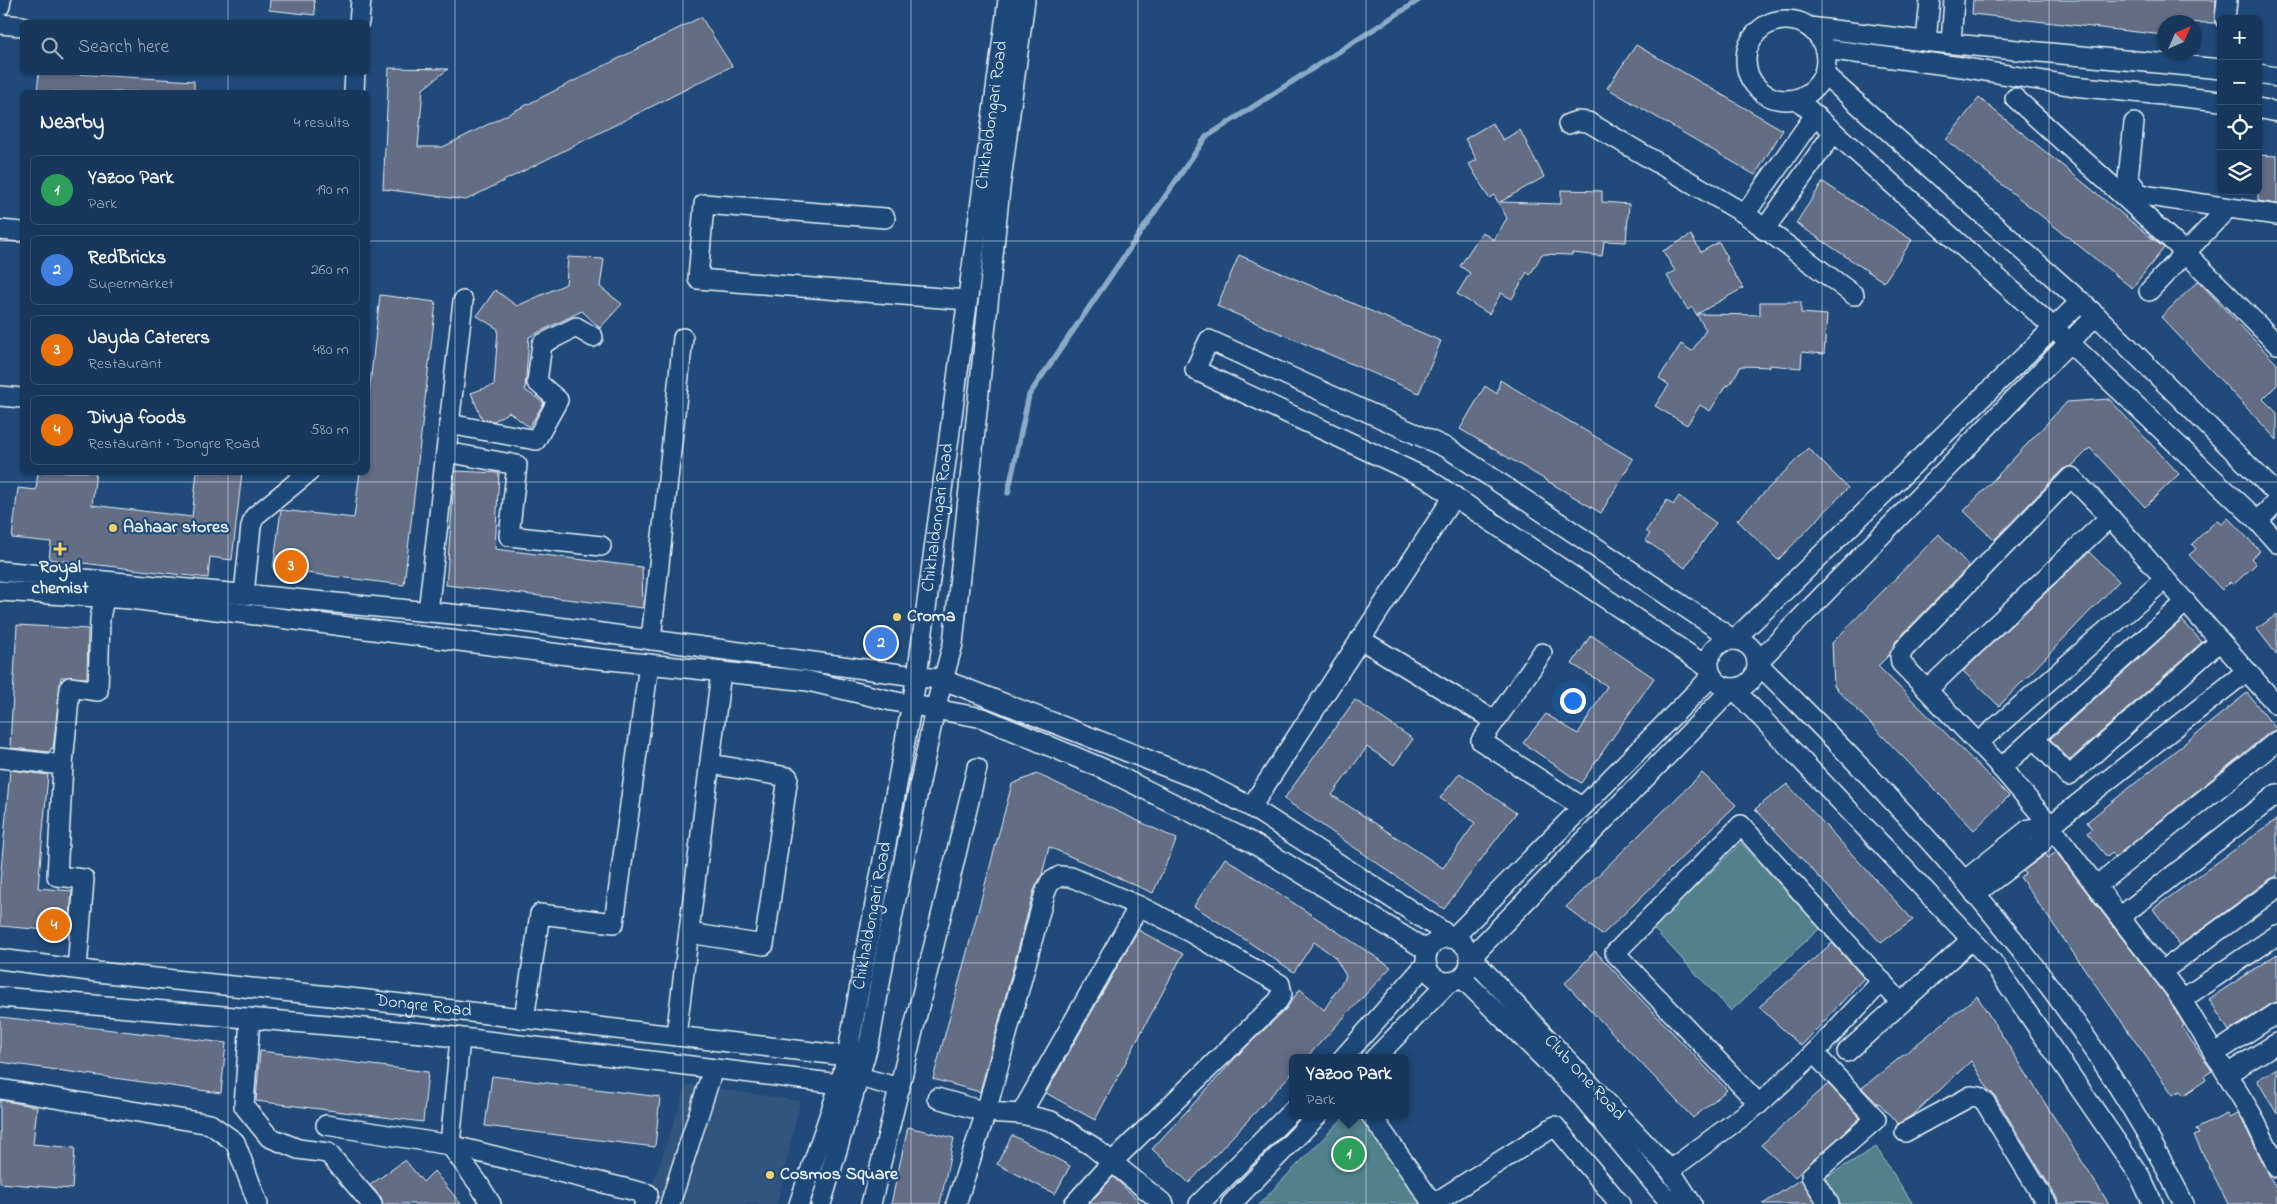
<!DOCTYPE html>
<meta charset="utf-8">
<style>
:root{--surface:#17385c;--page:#244365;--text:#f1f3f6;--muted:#9eacbb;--line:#365272;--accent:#ffd166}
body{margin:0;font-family:"Indie Flower",sans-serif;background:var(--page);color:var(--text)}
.controls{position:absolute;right:15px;top:15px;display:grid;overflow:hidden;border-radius:8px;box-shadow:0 1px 4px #0004}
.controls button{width:45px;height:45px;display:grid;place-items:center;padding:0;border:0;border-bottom:1px solid var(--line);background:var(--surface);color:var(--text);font:25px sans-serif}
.compass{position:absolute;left:2157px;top:15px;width:45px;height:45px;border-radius:50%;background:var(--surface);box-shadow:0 1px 4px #0004;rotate:45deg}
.you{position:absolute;left:1572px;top:700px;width:18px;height:18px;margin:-12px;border:4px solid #fff;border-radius:50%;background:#1a73e8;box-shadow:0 0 0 8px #1a73e833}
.badge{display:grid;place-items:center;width:32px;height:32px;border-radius:50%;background:var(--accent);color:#fff;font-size:16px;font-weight:700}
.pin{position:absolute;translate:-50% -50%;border:2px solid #fff;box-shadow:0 1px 5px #0006}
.popup{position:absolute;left:1289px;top:1054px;width:120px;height:65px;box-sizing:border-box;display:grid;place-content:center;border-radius:8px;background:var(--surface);filter:drop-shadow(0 1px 4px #0005);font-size:16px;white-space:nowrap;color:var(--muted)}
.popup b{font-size:19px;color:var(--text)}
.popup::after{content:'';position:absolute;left:50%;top:100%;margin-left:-10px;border:10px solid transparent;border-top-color:var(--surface)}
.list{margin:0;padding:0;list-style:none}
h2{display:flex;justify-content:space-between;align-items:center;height:65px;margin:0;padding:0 20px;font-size:21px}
h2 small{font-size:16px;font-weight:400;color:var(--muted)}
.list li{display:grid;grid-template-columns:32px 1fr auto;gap:15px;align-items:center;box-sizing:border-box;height:70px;margin:0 10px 10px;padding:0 10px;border:1px solid var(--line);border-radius:8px}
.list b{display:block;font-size:19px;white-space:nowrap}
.list p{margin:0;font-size:16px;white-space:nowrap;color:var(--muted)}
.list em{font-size:16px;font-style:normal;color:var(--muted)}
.icon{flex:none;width:28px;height:28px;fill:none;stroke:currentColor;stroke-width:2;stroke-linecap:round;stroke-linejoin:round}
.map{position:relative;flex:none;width:2277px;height:1204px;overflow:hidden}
.search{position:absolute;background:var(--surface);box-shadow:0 1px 4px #0004;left:20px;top:20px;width:350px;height:55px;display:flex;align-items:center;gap:12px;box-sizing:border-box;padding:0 18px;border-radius:8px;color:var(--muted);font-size:19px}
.panel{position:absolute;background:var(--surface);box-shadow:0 1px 4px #0004;left:20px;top:90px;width:350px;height:385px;border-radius:8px}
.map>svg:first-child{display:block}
</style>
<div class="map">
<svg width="2277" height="1204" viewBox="0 0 2277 1204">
<rect width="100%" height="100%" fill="#1f4a7a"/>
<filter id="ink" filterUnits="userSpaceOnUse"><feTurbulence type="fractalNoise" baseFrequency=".02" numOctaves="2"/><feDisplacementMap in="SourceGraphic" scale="10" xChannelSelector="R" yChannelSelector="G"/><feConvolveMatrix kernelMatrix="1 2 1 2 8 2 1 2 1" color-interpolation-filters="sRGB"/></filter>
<g filter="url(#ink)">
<path fill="#33547d" d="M687,1084L800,1101L777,1204H646Z"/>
<path fill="#51828c" stroke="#9cbac2" d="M1741,843L1820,928L1731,1011L1653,928Z
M1346,1115H1365L1421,1204H1259Z
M1876,1147L1913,1204H1836L1821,1180Z"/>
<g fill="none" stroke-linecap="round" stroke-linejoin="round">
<path stroke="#8aaac8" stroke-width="5.5" d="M1008,493L1029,395L1206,137L1419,0"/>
</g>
<path fill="#636d83" stroke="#e8f1f8" d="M270,0H314L315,15L269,10Z
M1973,0H2216L2215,23L2164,22V35L1972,14Z
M701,17L732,66L466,200L383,189L389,68L448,69L423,89L418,147H443Z
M1636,45L1783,130L1755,175L1607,88Z
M39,72L194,81V92H37Z
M1979,98L2164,248L2132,288L1946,140Z
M1492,123L1503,140L1520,130L1544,177L1500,202L1561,204V190L1602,191V202L1629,204L1626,242L1604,241L1602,256L1572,253V255L1542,254L1530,275L1527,272L1512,299L1501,293L1489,314L1457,294L1470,273L1460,266L1482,232L1494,240L1507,218L1494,195L1489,198L1469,164L1477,160L1465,139Z
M2258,155L2277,156V204L2258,201Z
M1823,182L1912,240L1884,282L1796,223Z
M1691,235L1701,252L1719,242L1728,259L1726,260L1743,288L1697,314L1760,315V302H1801V313L1827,315L1824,354L1802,352L1801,368L1770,365V367L1741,366L1729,386L1726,385L1710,411L1700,405L1687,425L1655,406L1669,385L1659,378L1681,344L1692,351L1706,330L1692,307L1688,310L1667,276L1675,271L1663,251Z
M1239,255L1441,341L1419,393L1217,306Z
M568,257L604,259L600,287L622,304L600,328L582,311L529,337L525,390L544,403L529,427L509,412L494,421L482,419L471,393L494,385L498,329L477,316L495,290L517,306L566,284Z
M2198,281L2277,364V385L2263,399L2277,413V440L2161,317Z
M380,295L436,302L404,585L273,569L281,510L354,518L360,472H368V403Z
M1500,380L1633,459L1601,513L1460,429L1485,386L1497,394Z
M2109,399L2179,474L2145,507L2090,448L2072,466L2063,469L1994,540L1964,511L2067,402Z
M1808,448L1848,488L1778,560L1737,520Z
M455,471L499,473L495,549L642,567L643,608L446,585Z
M38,472H96L92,505L192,517L197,472H242L232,560L210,557L208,578L49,559L51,542L12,538L18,488L36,490Z
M1679,496L1716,523L1685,568L1645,540L1650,534L1646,531L1667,500L1673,505Z
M2228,518L2260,551L2251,558L2256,564L2233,585L2230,582L2222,590L2189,555L2196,549L2192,544L2217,520L2221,525Z
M1939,534L1969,566L1896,641L1890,654L1878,666L2009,796L1974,830L1834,686L1832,643Z
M2089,552L2119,581L1999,706L1963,671Z
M2277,614V655L2257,629Z
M2182,620L2202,642L2070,760L2050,739Z
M17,625L88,629L87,678L61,677L53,749L51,748L50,752L12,748L10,746Z
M1591,635L1654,678L1581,783L1523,743L1546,714L1578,734L1607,686L1572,664Z
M2247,693L2277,730L2270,732L2115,857L2112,853L2107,857L2087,833L2092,829L2087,822Z
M1355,700L1413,739L1394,765L1367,747L1332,795L1443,868L1475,823L1440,798L1460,773L1516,813L1444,909L1284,799Z
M10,770L48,775L38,888L72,891L69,932L0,926V882Z
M1702,773L1736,805L1602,935L1566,907Z
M1037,774L1177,839L1153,893L1049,847L1042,875L1034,890L980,1092L933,1079L1012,784Z
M1787,784L1913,920L1881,943L1755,809Z
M2277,819V876L2270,879L2180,945L2153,909Z
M2056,852L2167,997L2184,1025L2182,1027L2212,1071L2204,1076L2206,1080L2184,1095L2180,1091L2173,1095L2020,877L2025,874L2023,871L2046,854L2048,858Z
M1225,858L1391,967L1306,1058H1293V1072L1189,1183L1152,1149L1241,1052L1286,1009L1300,989L1324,1010L1346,976L1335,957L1314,942L1294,972L1194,906Z
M1138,930L1183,954L1095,1120L1046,1093Z
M1832,943L1864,978L1801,1046L1759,1007Z
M1595,951L1727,1090L1693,1118L1565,983Z
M2277,954V1002L2271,1004L2229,1031L2209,999Z
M1977,996L2109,1204H2058L2057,1198L1995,1096L1989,1090L1971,1061L1914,1114L1898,1124L1879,1103L1878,1104L1862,1088Z
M0,1017L226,1043L221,1093L0,1062Z
M260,1051L428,1072L423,1122L256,1101Z
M2277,1068V1114L2257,1080Z
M492,1076L660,1097L655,1147L485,1126Z
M1828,1084L1860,1118L1795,1177L1761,1145Z
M0,1100L37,1107L33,1144L75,1148L72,1189L0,1183Z
M2227,1114L2229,1118L2238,1114L2242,1120L2277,1191V1204H2228L2194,1136L2199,1134L2196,1129Z
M908,1127L954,1138L940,1204H891Z
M1012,1135L1070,1166L1055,1194L997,1164Z
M405,1160L423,1182L434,1171L461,1204H383L381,1197L370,1185Z
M1113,1177L1121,1184L1142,1204H1089Z
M1801,1179L1816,1204H1763Z"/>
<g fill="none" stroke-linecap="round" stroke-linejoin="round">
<defs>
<g id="minor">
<path d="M0,6L1,0"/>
<path d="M2225,19L2227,0"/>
<circle cx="1786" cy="60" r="40"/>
<path d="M359,22L361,0"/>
<path d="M0,24L22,26"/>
<path d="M1809,27L1932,42L2221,69"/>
<path d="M1926,41L1930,0"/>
<path d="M1951,43L1954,0"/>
<path d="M1825,49L1961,67L2074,86L2221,101"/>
<path d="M1824,74L2096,315L2277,494"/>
<path d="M2258,74L2277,77"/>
<path d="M354,92L355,72"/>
<path d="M2015,98L2186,253L2277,344"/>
<path d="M1797,99L2054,328L2258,521L2277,543"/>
<path d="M2258,108L2277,112"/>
<path d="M2134,123L2128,178L2139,193L2149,196L2277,215"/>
<path d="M1568,124L1577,121L1588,122L1745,214L1854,295"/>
<path d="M1745,214L1815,115"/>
<path d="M885,218L704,204L698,279L967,300"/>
<path d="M0,230L22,232"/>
<path d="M1764,230L1834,132"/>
<path d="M2149,291L2228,208"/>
<path d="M2096,315L1757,663C1921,823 2082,996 2184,1204"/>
<path d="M0,396L22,398"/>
<path d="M449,424L536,440L558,400L537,382L542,344L576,327L593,337"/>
<path d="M446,452L517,465L509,536L601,546"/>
<path d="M2110,517L2071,477L1904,649L1900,656L1901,663L1996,762L2045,819L2176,991L2252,1115L2277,1167"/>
<path d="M2258,521L2277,501"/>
<path d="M0,571L493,618L944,680L1197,779L1251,807L1453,938L1712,676"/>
<path d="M0,591L131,599L591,658L808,681L892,701L983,718L1104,769L1251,842L1428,951"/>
<path d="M244,594L251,526L255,516L309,472"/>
<path d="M428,612L463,301"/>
<path d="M1360,639L1495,721L1481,741L1582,807"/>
<path d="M651,640L683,338"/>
<circle cx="1733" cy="664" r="24"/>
<path d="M1709,668L1428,479L1195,370L1209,340L1449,449L1734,640L2081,301"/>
<path d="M1928,689L2110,517L2277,705"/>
<path d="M1495,721L1542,653"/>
<path d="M2034,738L2186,602"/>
<path d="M1978,743L2165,579"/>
<path d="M0,758L63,765L57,876L84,879L77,969"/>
<path d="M63,765L70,687L98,691L100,619L104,598"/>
<path d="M2001,768L2034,738L2069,776L2220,641"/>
<path d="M1251,807L1454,496"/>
<path d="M2051,825L2247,671"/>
<path d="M1964,881L2029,829L2051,825L2041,844L1975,894"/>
<path d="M2096,886L2277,741"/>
<path d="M2120,917L2277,794"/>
<path d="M689,933L764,945L788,777L710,764"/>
<circle cx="1448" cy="960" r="22"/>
<path id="s1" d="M0,959L97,972L359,999L847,1056"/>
<path d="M2161,972L2277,888"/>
<path d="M1462,978L1577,1091L1671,1204"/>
<path d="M0,997L422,1033L840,1084"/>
<path d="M2181,1000L2277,935"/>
<path d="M250,1018L244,1106L269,1137L298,1149L328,1153L372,1204"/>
<path d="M524,1019L540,914L614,923L649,664"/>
<path d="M676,1036L721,672"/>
<path d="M460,1038L450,1145L478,1183L491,1204"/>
<path d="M1847,1052L1971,940"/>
<path d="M1814,1053L1876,1119L1811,1176L1829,1204"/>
<path d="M2214,1054L2277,1013"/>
<path d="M1343,1058L1426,964"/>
<path d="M1375,1058L1449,982"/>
<path d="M2227,1074L2277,1043"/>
<path d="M859,1077L900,1088"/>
<path d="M0,1089L210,1124L235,1142L258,1204"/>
<path d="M937,1098L986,1112L1021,1114L1051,1121L1092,1146L1164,1204"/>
<path d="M1759,1104L1615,953L1741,825L1901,1003"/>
<path d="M1021,1114L1139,906"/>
<path d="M1371,1115L1433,1204"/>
<path d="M326,1125L450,1145L648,1194L644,1204"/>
<path d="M1905,1132L1971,1096L1979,1097L1985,1102L2047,1204"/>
<path d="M1670,1170L1759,1104L1814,1053L1882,981"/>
<path d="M670,1204L713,1069"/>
<path id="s2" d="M799,1204L840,1084L847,1056L917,676L1008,0"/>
<path d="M821,1204L870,1039L888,938L935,709L953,644L1000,188L1025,0"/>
<path d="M871,1204L977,768"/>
<path d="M956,1204L986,1112L1045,893L1050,882L1060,876L1071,877L1139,906L1179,926L1280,984L1282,994L1278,1001L1112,1162L1074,1204"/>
<path d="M1199,1204L1293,1110"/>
<path d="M1231,1204L1318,1115"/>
<path d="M1433,1204L1555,1126L1620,1204"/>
<path d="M1692,1204L1670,1170L1471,957L1733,688L1991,960L2140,1176L2153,1204"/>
</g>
</defs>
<use href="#minor" stroke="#e8f1f8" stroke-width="22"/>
<use href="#minor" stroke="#1f4a7a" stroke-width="19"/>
</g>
</g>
<path fill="none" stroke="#e8f1f8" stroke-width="1" stroke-opacity="0.55" d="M228,0V22M455,0V1204M683,0V1204M911,0V1204M1138,0V1204M1366,0V1204M1594,0V1204M1822,0V1204M2049,0V1204M228,72V92M0,241H22M368,241H2277M228,472V1204M0,482H2277M0,722H2277M0,963H2277"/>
<g fill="#ffd166" stroke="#1f4a7a" stroke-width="2">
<circle cx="113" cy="528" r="5"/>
<path d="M57.5 541.5h5v5h5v5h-5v5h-5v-5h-5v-5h5z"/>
<circle cx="897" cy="617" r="5"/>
<circle cx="770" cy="1175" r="5"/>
</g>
<g text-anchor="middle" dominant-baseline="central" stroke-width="4.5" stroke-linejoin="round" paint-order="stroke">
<g font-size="18" fill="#e8f1f8" stroke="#1f4a7a">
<text stroke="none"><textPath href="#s2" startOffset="1108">Chikhaldongari Road</textPath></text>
<text stroke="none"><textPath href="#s2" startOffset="702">Chikhaldongari Road</textPath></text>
<text stroke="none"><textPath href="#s2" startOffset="298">Chikhaldongari Road</textPath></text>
<text stroke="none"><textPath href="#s1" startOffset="426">Dongre Road</textPath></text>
<text transform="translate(1584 1078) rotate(47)">Club One Road</text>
</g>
<g font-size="18" font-weight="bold" fill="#e8f1f8" stroke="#1f4a7a" text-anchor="start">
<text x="123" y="528">Aahaar stores</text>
<text x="60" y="568" text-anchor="middle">Royal<tspan x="60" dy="21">chemist</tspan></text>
<text x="907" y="617">Croma</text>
<text x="780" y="1175">Cosmos Square</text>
</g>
</g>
</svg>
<div class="controls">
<button>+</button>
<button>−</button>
<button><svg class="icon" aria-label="locate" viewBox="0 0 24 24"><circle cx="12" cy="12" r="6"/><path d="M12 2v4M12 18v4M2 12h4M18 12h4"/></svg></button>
<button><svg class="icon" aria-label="layers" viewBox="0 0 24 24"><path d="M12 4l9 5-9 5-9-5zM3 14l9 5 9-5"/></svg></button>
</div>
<svg class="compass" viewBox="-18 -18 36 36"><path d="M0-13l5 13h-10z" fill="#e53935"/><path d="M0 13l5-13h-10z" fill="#9eacbb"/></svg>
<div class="you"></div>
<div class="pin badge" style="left:1349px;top:1154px;background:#2e9e5b">1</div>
<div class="popup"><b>Yazoo Park</b>Park</div>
<div class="pin badge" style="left:881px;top:643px;background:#3f7fe0">2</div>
<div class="pin badge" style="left:291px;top:566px;background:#e8710a">3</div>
<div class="pin badge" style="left:54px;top:925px;background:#e8710a">4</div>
<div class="search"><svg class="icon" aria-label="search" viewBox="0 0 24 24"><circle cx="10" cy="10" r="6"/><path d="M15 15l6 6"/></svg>Search here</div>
<section class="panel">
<h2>Nearby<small>4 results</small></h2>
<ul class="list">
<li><span class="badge" style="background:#2e9e5b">1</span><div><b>Yazoo Park</b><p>Park</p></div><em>190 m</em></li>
<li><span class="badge" style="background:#3f7fe0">2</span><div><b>RedBricks</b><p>Supermarket</p></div><em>260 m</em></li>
<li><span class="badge" style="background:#e8710a">3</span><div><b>Jayda Caterers</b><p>Restaurant</p></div><em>480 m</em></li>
<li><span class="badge" style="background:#e8710a">4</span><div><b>Divya foods</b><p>Restaurant · Dongre Road</p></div><em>580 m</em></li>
</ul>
</section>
</div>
